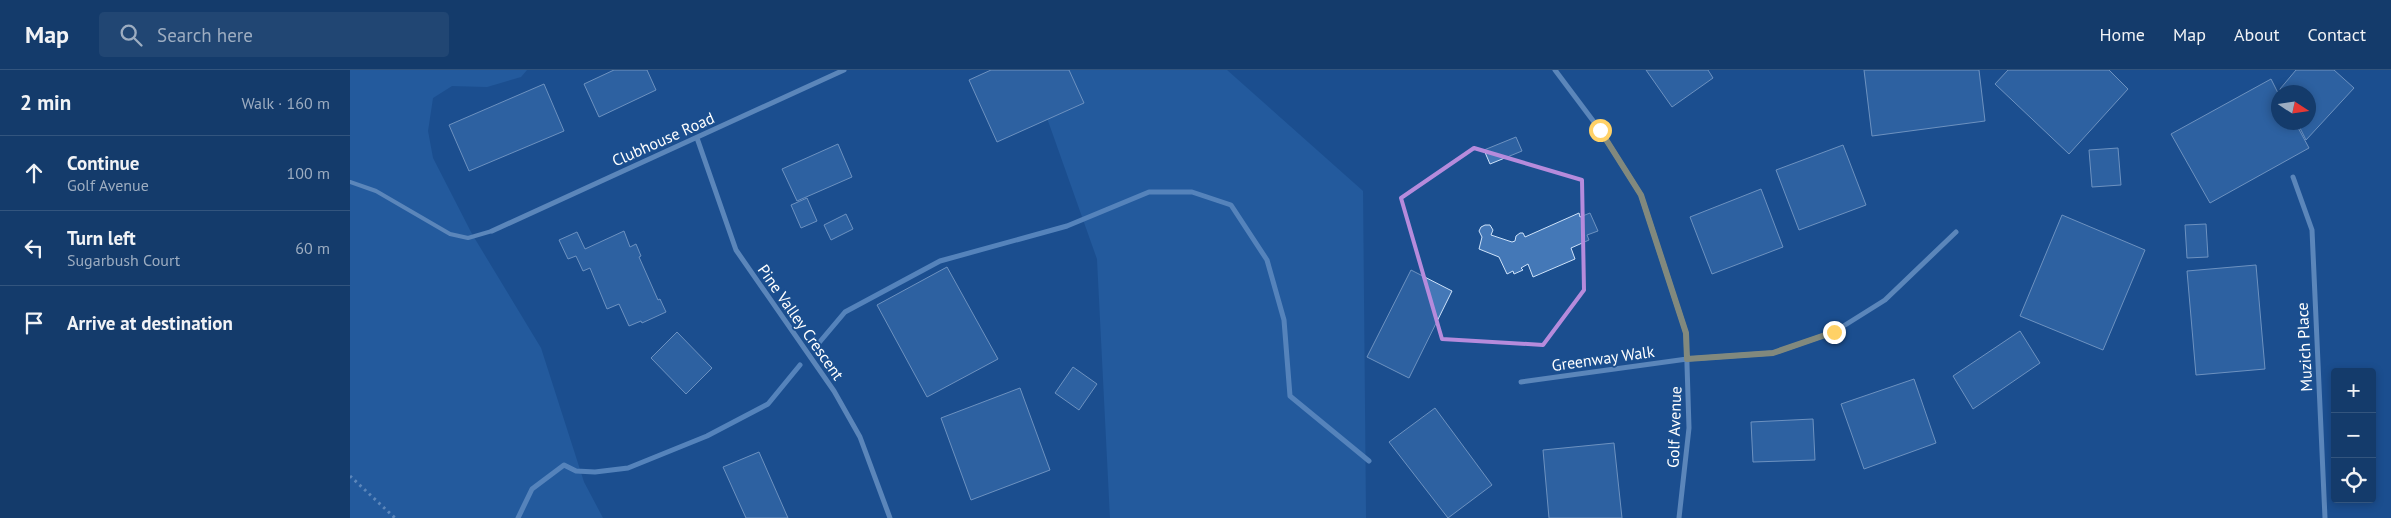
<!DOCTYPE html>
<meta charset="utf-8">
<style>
:root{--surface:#143b6b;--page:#214673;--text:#f1f3f6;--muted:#9dadc1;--line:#33557e}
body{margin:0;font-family:"PT Sans",sans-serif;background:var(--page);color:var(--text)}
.controls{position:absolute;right:15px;bottom:15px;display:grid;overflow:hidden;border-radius:5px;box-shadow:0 2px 8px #0003}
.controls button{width:45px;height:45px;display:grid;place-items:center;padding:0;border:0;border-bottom:1px solid var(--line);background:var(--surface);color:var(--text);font:25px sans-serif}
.compass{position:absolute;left:1921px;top:15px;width:45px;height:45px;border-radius:50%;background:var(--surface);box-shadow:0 2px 8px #0003;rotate:102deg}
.stop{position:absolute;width:15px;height:15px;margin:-11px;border:4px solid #ffd166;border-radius:50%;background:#fff}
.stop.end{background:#ffd166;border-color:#fff;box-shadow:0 1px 5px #0008}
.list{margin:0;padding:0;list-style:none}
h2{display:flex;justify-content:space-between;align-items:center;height:65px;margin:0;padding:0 20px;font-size:21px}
h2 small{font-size:16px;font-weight:400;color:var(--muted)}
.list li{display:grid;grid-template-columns:32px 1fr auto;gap:15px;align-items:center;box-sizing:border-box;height:75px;padding:0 20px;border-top:1px solid var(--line)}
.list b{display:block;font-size:19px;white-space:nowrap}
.list p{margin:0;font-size:16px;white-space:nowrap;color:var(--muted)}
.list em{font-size:16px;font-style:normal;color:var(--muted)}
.icon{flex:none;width:28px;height:28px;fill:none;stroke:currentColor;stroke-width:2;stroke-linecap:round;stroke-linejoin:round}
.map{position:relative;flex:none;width:2041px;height:448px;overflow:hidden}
header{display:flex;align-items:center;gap:30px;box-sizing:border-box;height:70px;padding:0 25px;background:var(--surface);border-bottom:1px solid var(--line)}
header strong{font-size:24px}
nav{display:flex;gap:28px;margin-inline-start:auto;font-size:18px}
.search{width:350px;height:45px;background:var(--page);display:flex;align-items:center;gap:12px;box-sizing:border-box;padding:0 18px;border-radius:5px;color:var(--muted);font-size:19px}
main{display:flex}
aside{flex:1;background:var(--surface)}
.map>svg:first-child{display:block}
</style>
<header>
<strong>Map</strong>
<div class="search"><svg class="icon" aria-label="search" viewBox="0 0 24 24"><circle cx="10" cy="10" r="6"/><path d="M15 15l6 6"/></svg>Search here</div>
<nav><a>Home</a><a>Map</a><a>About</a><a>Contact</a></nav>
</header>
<main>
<aside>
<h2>2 min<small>Walk · 160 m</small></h2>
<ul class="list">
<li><svg class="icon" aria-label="ahead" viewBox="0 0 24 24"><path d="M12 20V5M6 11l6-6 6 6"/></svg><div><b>Continue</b><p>Golf Avenue</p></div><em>100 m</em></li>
<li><svg class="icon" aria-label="left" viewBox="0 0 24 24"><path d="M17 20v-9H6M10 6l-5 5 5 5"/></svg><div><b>Turn left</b><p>Sugarbush Court</p></div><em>60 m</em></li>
<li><svg class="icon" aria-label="arrive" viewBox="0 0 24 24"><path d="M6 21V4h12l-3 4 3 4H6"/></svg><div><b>Arrive at destination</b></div></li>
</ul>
</aside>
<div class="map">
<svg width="2041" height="448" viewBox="0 0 2041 448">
<rect width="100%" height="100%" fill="#1b4f8f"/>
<path fill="#2e69ad" d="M0,0H177L171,7L137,17L102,16L83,28L78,61L83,88L122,164L191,278L234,412L253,448H0Z
M680,0H877L1013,121L1016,448H760L747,189Z"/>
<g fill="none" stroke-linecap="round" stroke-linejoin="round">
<path stroke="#9cc4f0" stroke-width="5" d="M468,274L495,242L590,191L717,156L799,122H842L881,135L917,190L934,250L940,326L1019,391
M168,448L182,419L214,395L226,401L245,402L278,398L357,366L418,334L450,295"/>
</g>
<path fill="#4478b7" stroke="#cfe3fa" d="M264,0H297L306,20L249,47L234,14Z
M641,0H719L734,33L647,72L619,10Z
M1296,0H1358L1363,8L1322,37Z
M1514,0H1629L1635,51L1522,66Z
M1658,0H1759L1778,19L1719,84L1645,14Z
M1946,0H1984L2004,18L1956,70L1947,52H1958V22H1931L1930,19Z
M1921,9L1928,23V52H1945L1959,78L1860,133L1821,64Z
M194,14L214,61L119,101L99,55Z
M1166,67L1172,81L1140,94L1134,80Z
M488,74L502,107L447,131L432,99Z
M1493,75L1516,135L1449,160L1426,100Z
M1768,78L1771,115L1742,117L1739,80Z
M1411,119L1433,177L1362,204L1340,147Z
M457,128L467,151L451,158L441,135Z
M1229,143L1230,147L1240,143L1248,161L1237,165L1239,170L1221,178L1225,189L1183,207L1178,194L1171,198L1173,200L1164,204L1163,201L1157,204L1149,187L1129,179L1132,167L1129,161L1131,157L1135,155H1140L1143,160L1141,165L1162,172L1165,171L1166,166L1170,163H1173L1175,167Z
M496,144L503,159L481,170L474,155Z
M1712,145L1795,180L1753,280L1670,246Z
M1856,154L1858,187L1837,188L1835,155Z
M274,161L280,177L286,174L291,186L289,187L308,230L310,229L316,242L292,253L291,251L279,256L269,234L257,239L240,198L233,201L226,186L218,189L209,170L227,162L235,179Z
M1906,195L1915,299L1846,305L1837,201Z
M597,197L648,289L577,327L527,235Z
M1061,200L1102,221L1059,308L1017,287Z
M1670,261L1690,293L1623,339L1603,306Z
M327,262L362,298L336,324L301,288Z
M723,297L747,314L729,340L705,323Z
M1564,309L1586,373L1514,399L1491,334Z
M670,318L700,400L621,430L591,348Z
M1085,338L1142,415L1098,448L1039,372Z
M1463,349L1465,390L1403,392L1401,352Z
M1264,373L1272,448H1199L1193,380Z
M409,382L438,448H396L373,397Z"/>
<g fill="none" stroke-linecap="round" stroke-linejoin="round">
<path stroke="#a9c9ee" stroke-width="3" stroke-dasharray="2.5 4" stroke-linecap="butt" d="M0,406L45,448"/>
<path stroke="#a9c9ee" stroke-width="4" d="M0,112L26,121L100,164L118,168L142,161"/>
<path stroke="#a9c9ee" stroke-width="5" d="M1205,0L1250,60L1291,125L1336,263L1339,358L1329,448
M347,68L386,180L484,321L510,367L540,448
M1943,107L1962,160L1975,448
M142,161L494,0
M1171,312L1337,289L1423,283L1484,262L1535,230L1606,162"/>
</g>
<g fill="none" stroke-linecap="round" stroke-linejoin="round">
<path stroke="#ffd166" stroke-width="6" d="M1250,60L1291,125L1336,263L1337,289L1423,283L1484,262"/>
</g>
<path d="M0 0H2041V448H0ZM1124,78L1232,110L1234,220L1193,275L1092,269L1051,128Z" fill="#1b4f8f" fill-opacity=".55" fill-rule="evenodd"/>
<path fill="none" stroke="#b68bdc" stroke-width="4" stroke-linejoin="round" d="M1124,78L1232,110L1234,220L1193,275L1092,269L1051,128Z"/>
<g text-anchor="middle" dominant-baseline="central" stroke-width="4" stroke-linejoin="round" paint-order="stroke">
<g font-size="16" fill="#fff" stroke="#1b4f8f">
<text transform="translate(313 69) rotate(-24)">Clubhouse Road</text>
<text transform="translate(451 252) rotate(55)">Pine Valley Crescent</text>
<text transform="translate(1954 277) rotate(-93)">Muzich Place</text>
<text transform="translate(1253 288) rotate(-8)">Greenway Walk</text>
<text transform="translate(1324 357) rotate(-88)">Golf Avenue</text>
</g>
</g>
</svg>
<div class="controls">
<button>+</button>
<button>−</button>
<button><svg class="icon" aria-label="locate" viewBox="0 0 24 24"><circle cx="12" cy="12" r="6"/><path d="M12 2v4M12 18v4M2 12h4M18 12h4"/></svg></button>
</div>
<svg class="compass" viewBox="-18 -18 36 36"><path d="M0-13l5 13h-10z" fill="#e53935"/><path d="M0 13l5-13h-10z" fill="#9dadc1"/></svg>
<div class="stop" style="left:1250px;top:60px"></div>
<div class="stop end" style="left:1484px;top:262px"></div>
</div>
</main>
